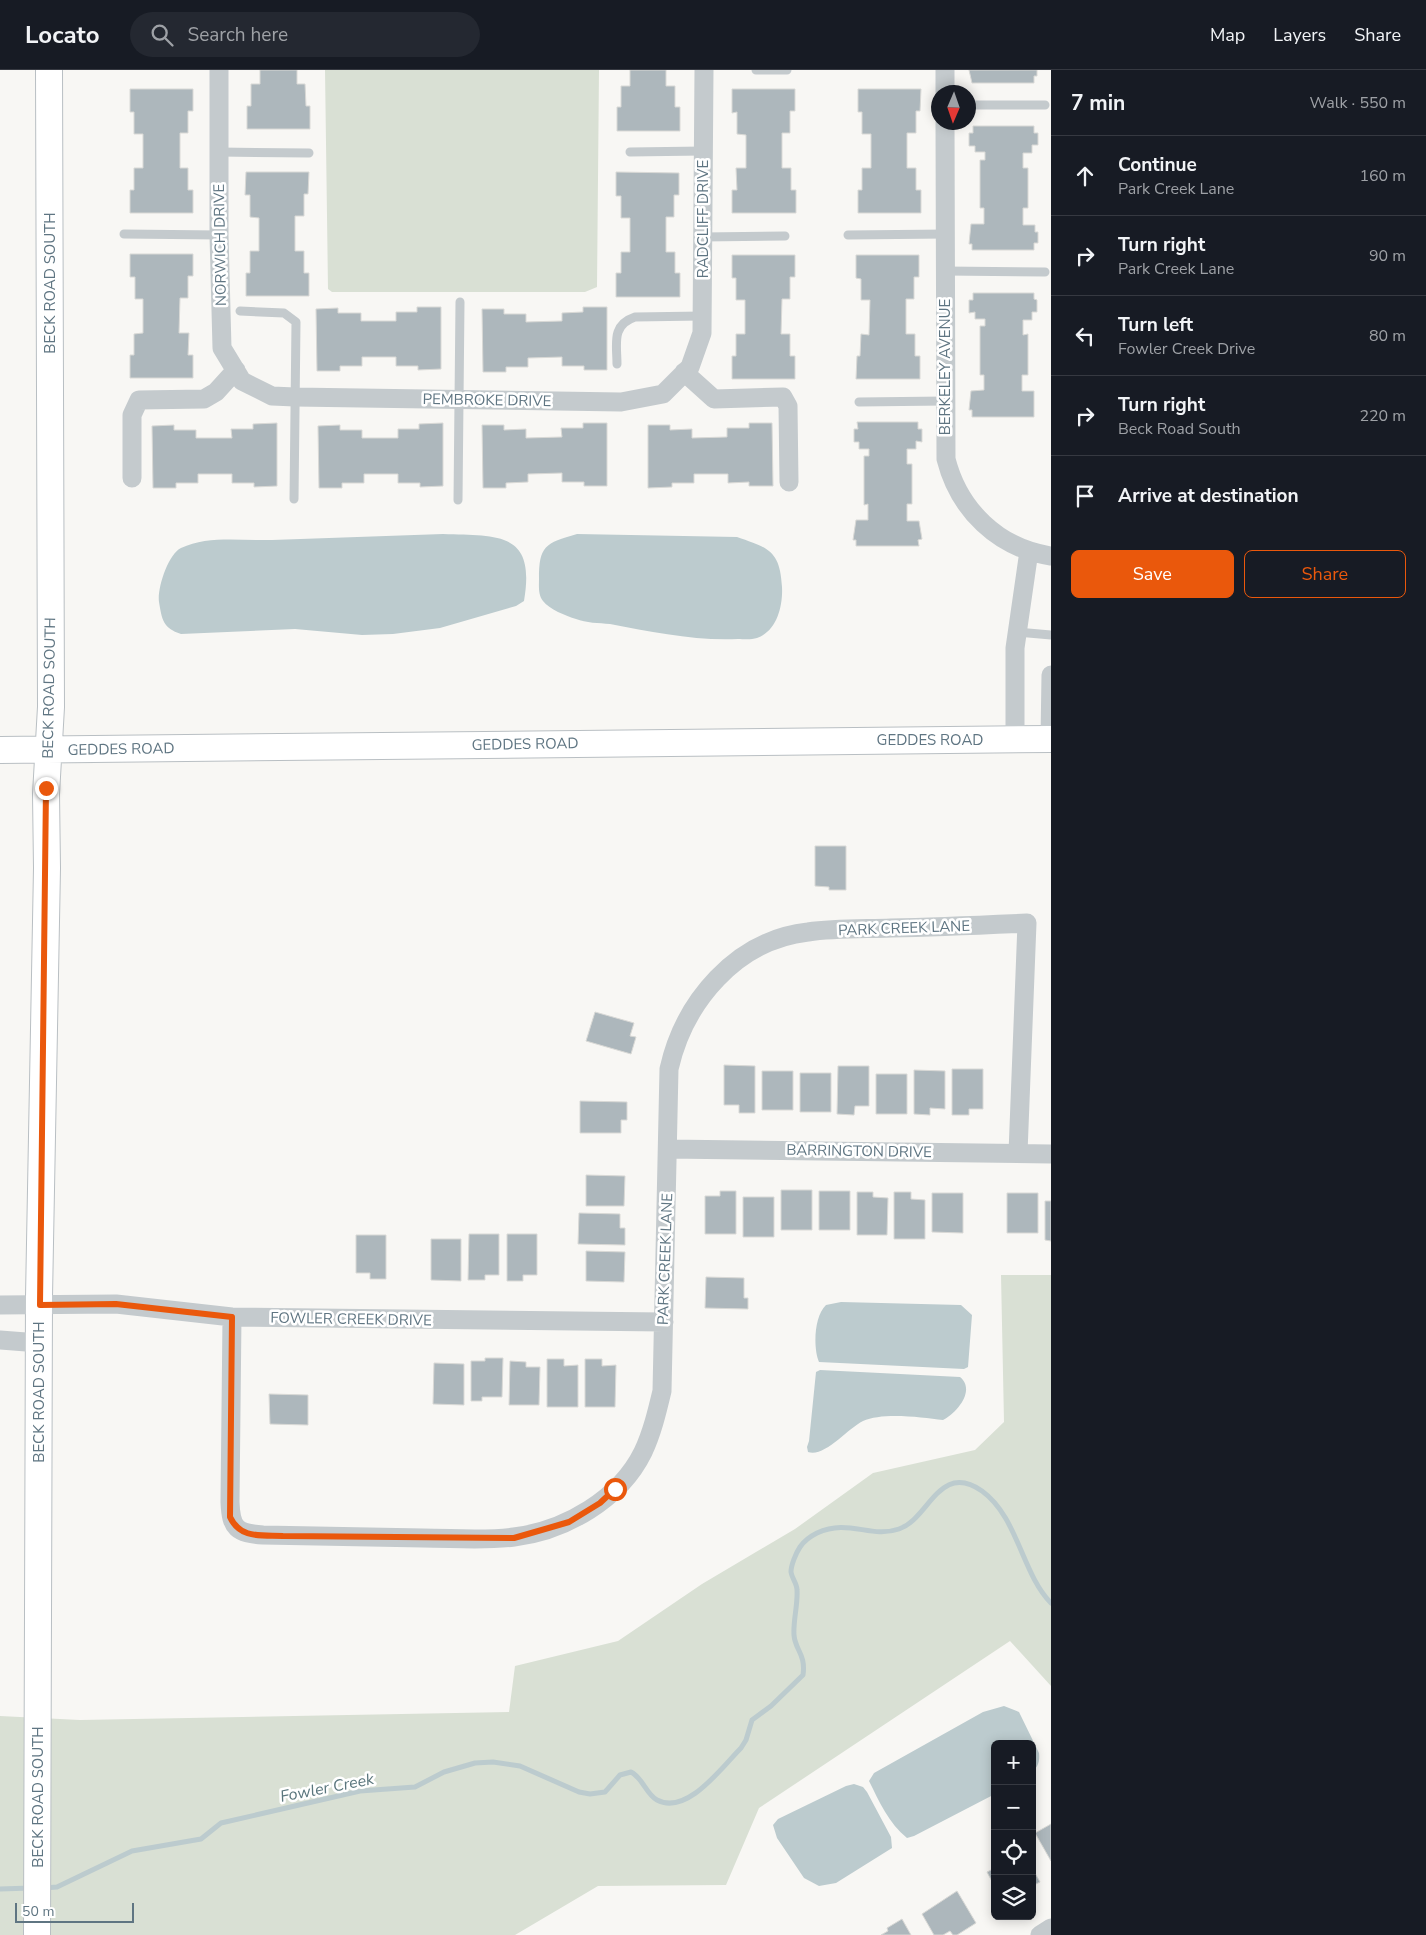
<!DOCTYPE html>
<meta charset="utf-8">
<style>
:root{--surface:#171b24;--page:#242831;--text:#f1f3f6;--muted:#9ea1a6;--line:#363941;--accent:#ea580c}
body{margin:0;font-family:"Nunito Sans",sans-serif;background:var(--page);color:var(--text)}
.controls{position:absolute;right:15px;bottom:15px;display:grid;overflow:hidden;border-radius:8px;box-shadow:0 2px 12px #0003}
.controls button{width:45px;height:45px;display:grid;place-items:center;padding:0;border:0;border-bottom:1px solid var(--line);background:var(--surface);color:var(--text);font:25px sans-serif}
.compass{position:absolute;left:931px;top:15px;width:45px;height:45px;border-radius:50%;background:var(--surface);box-shadow:0 2px 12px #0003;rotate:182deg}
.scale{position:absolute;left:15px;bottom:12px;width:119px;box-sizing:border-box;padding-left:5px;border:2px solid #5f7582;border-top:0;font-size:14px;line-height:18px;white-space:nowrap;color:#5f7582;-webkit-text-stroke:4px #fff;paint-order:stroke}
.stop{position:absolute;width:15px;height:15px;margin:-11px;border:4px solid #ea580c;border-radius:50%;background:#fff}
.stop.end{background:#ea580c;border-color:#fff;box-shadow:0 1px 5px #0008}
.list{margin:0;padding:0;list-style:none}
h2{display:flex;justify-content:space-between;align-items:center;height:65px;margin:0;padding:0 20px;font-size:21px}
h2 small{font-size:16px;font-weight:400;color:var(--muted)}
.list li{display:grid;grid-template-columns:32px 1fr auto;gap:15px;align-items:center;box-sizing:border-box;height:80px;padding:0 20px;border-top:1px solid var(--line)}
.list b{display:block;font-size:19px;white-space:nowrap}
.list p{margin:0;font-size:16px;white-space:nowrap;color:var(--muted)}
.list em{font-size:16px;font-style:normal;color:var(--muted)}
.actions{display:flex;gap:10px;padding:15px 20px}
.actions a{flex:1;padding:11px 0;border:1px solid var(--accent);border-radius:8px;text-align:center;font-size:18px;color:var(--accent)}
.actions .main{background:var(--accent);color:#fff}
.icon{flex:none;width:28px;height:28px;fill:none;stroke:currentColor;stroke-width:2;stroke-linecap:round;stroke-linejoin:round}
.map{position:relative;flex:none;width:1051px;height:1865px;overflow:hidden}
header{display:flex;align-items:center;gap:30px;box-sizing:border-box;height:70px;padding:0 25px;background:var(--surface);border-bottom:1px solid var(--line)}
header strong{font-size:24px}
nav{display:flex;gap:28px;margin-inline-start:auto;font-size:18px}
.search{width:350px;height:45px;background:var(--page);display:flex;align-items:center;gap:12px;box-sizing:border-box;padding:0 18px;border-radius:28px;color:var(--muted);font-size:19px}
main{display:flex}
aside{flex:1;background:var(--surface)}
.map>svg:first-child{display:block}
</style>
<header>
<strong>Locato</strong>
<div class="search"><svg class="icon" aria-label="search" viewBox="0 0 24 24"><circle cx="10" cy="10" r="6"/><path d="M15 15l6 6"/></svg>Search here</div>
<nav><a>Map</a><a>Layers</a><a>Share</a></nav>
</header>
<main>
<div class="map">
<svg width="1051" height="1865" viewBox="0 0 1051 1865">
<rect width="100%" height="100%" fill="#f8f7f4"/>
<path fill="#d9e0d4" d="M325,0H599L597,217L585,222H332L328,219Z
M1001,1205H1051V1616L1010,1571L759,1738L726,1815L598,1816L515,1865H0V1646L80,1650L509,1642L515,1596L618,1571L702,1514L795,1459L873,1403L975,1380L1004,1352Z"/>
<path fill="#bccbce" d="M443,464C498,466 536,461 524,531L516,536L440,558L393,564L362,565L295,559L181,564C163,558 162,550 159,532C157,519 168,484 181,478C208,465 243,471 272,470C329,468 386,466 443,464Z
M577,464L737,467C769,478 780,481 782,517C783,536 777,561 757,568C751,570 743,569 738,569C695,571 652,562 610,554C599,553 586,553 576,549C566,546 549,539 543,531C538,525 539,516 539,509C539,476 545,473 577,464Z
M841,1232L961,1235L972,1245L968,1297L964,1299L819,1292C813,1278 814,1246 826,1235Z
M820,1300L960,1307C976,1320 957,1343 943,1350C921,1347 882,1342 863,1351C847,1359 824,1388 808,1382L807,1377L809,1371L816,1302Z
M1004,1636L1019,1642L1039,1683C1040,1691 1038,1697 1032,1702V1674H995V1724L914,1766L907,1768C889,1754 879,1731 869,1711L874,1703L983,1642Z
M854,1714L863,1717L867,1722L891,1767L892,1778L836,1813L819,1816L804,1808L777,1768L773,1755L778,1749L846,1716Z"/>
<g fill="none" stroke-linecap="round" stroke-linejoin="round">
<path stroke="#bccbce" stroke-width="5" d="M44,1818L57,1817L132,1781L201,1769L221,1753L360,1721L415,1717L444,1702L475,1693L493,1692L520,1696L579,1722L590,1724L605,1722L620,1705L631,1702C643,1708 646,1724 657,1730C687,1746 722,1697 741,1678L746,1670L752,1650L771,1636L803,1605C806,1584 795,1580 794,1565C793,1550 798,1535 797,1520C797,1513 792,1509 791,1502C791,1495 796,1483 800,1477C804,1471 811,1466 817,1463C849,1448 870,1469 899,1459C929,1449 939,1391 982,1421C1018,1447 1022,1504 1051,1533
M0,1819L31,1818"/>
</g>
<path fill="#adb7bc" stroke="#d9d9d6" d="M260,0H297V14H305L306,36H310V59H247V36H251V14H260Z
M630,0H666V16H675V37H680V61H617V37H621V16H630Z
M969,0H1037V6H1034V13H972Z
M130,19H193V41H188V63H180V98H188V120H193V143H130V120H134V98H143V64H134V42H130Z
M732,19H795V41H790V63H782V98H791V120H796V143H732V120H737L736,98H746V65L737,64V42L732,43Z
M858,19H921L920,41H916V63H907V98H916V120H921V143H858V120H862V98H871V64H862V42H858Z
M973,56H1034V63H1038V75H1032V83H1023V98H1028V138H1023V155H1035V162H1038V173H1034V180H972V174H969L971,154H984V138H980V90H985V82H975V76H969V63H973Z
M246,102H309L308,124H304V146H295V181H304V203H309V226H246V203H250V181H259V148L250,147V125H245Z
M616,102L679,103V125H674V147H666V182H675V203H680V227H616V203H621V182H630V148H621V126H616Z
M130,184H193V206H188V228H180L179,263H189L188,285H193V308H130V285H134V264L143,263V229H135V207H130Z
M732,185H795V207H790V229H782L781,264H790V286H795V309H732V286H736V264H745V230H736V208H732Z
M856,185H919V207H914V229H906V264H915V286H920V309H856L857,286H860L861,264L869,265L870,230H861V209L856,208Z
M973,223H1034V229L1037,230V242H1032V250H1023V265L1028,264V305H1022V321H1034V347H972V340H969L971,321L984,320V305H980V256H985V249H975V242L969,243V230H973Z
M417,237H441V299L418,300V296H396V287H362V296H340V301H317L316,239L338,238V243H361V251H396V242H417Z
M583,237H607V300H584V296H562V287L528,288V297H506V302H483L482,239H504V244H526V252L562,251V243L583,242Z
M857,352H918V359H922V372L916,371V379H907V394H912V434H907V451H919L922,469L918,470L919,476H856V470H853L856,450H868V434L864,435V386H869V379H859V372H854V359H858Z
M277,353V416L254,417V413H232V404H198V413H176V418H153L152,356L174,355V360H196V368H232L231,359H253V354Z
M443,353V416L420,417V413H398V404H364V413H342V418H319L318,356L340,355V360H362V368H398V359H419V354Z
M583,353H607V416H584V412H562V403L528,404V412L506,413V418H483L482,355H504V360L526,359V368L562,367L561,358H583Z
M749,353H772L773,416H749V412L728,413V404H694V413H672V417L648,418V355H670V360L692,359V368L727,367V358H749Z
M815,776H846V820H829V817L815,816Z
M595,942L634,953L630,966L636,967L631,984L586,971Z
M724,995L755,996V1043H739V1035H724Z
M838,996H869V1036H855L854,1045L837,1044Z
M952,999H983V1039H969V1045H952Z
M914,1000L945,1001V1039L930,1038V1045L914,1044Z
M762,1001H793V1040H762Z
M800,1003H831V1042H800Z
M876,1004H907V1044H876Z
M580,1031L627,1032V1050H621V1063H580Z
M586,1105L625,1106L624,1136H586Z
M781,1120H812V1160H781Z
M720,1121H736V1164H705V1126H720Z
M819,1121H850V1160H819Z
M857,1122H873V1127L888,1128L887,1165H857Z
M894,1122H911V1129L925,1130V1169H894Z
M932,1123H963V1163L932,1162Z
M1007,1123H1038V1163H1007Z
M743,1127H774V1167H743Z
M1045,1131H1051V1171L1045,1170Z
M579,1143L620,1144V1158H625V1175L578,1174Z
M469,1164H499V1205H485V1210H468Z
M507,1164H537V1205H523V1211H507Z
M356,1165H386V1209H370V1203H356Z
M431,1169H461V1211L431,1210Z
M586,1181L625,1182L624,1212L586,1211Z
M706,1207L744,1208V1228H748V1239L705,1238Z
M485,1288H503L502,1327H482V1331H471V1291H485Z
M547,1289H564V1296L578,1295V1337H547Z
M585,1289H602V1296L616,1295L615,1337H585Z
M510,1291L526,1292V1297H540L539,1335H509Z
M434,1293L464,1294V1335L433,1334Z
M269,1324L308,1325V1355L270,1354Z
M1051,1754V1791L1035,1763Z
M995,1798V1817L987,1802Z
M1032,1798L1040,1812L1032,1816Z
M957,1821L976,1853L957,1865H953L950,1861L943,1865H934L922,1844Z
M902,1849L911,1865H881L888,1861L887,1858Z"/>
<g fill="none" stroke-linecap="round" stroke-linejoin="round">
<defs>
<path id="secondary" d="M0,680L1051,669
M37,1865L39,1227L47,798L46,724L51,637L49,0"/>
</defs>
<use href="#secondary" stroke="#b9bfc3" stroke-width="28"/>
<path stroke="#c4cacd" stroke-width="9" d="M756,0H787
M968,35H1045
M219,82L309,83
M630,82L703,81
M124,164L219,165
M848,165L946,164
M703,167L785,166
M945,201L1045,202
M240,241L284,243L296,252L294,429
M617,294C617,274 611,255 635,247L702,246
M859,332L945,331
M458,430L460,232
M1017,562L1051,565"/>
<path stroke="#c4cacd" stroke-width="19" d="M219,0V165L222,278L242,311L272,326L295,327L621,332L663,324L690,297L702,263L704,0
M945,22V0
M945,52L946,389C959,440 998,478 1051,486
M684,302L714,329L783,327L788,336L789,412
M132,408V345L139,330L204,329L216,322L236,300
M1015,669V578L1029,481
M1050,669L1051,605
M668,1079L1051,1084
M0,1235L116,1234L232,1247L664,1252
M232,1247L230,1432C231,1459 237,1463 263,1465C316,1466 370,1467 423,1468C453,1468 484,1471 514,1467C565,1461 620,1429 643,1382C652,1363 657,1342 662,1321L669,999C684,932 736,870 808,862C835,858 864,859 891,858C936,857 982,855 1027,853L1018,1083
M0,1270L39,1273
M1040,1865L1051,1858"/>
<use href="#secondary" stroke="#fff" stroke-width="26"/>
</g>
<g fill="none" stroke-linecap="round" stroke-linejoin="round">
<path stroke="#ea580c" stroke-width="6" d="M46,718L40,1235L116,1234L232,1247L230,1447C240,1469 261,1465 283,1466L514,1468L569,1452L600,1433L615,1419"/>
</g>
<g text-anchor="middle" dominant-baseline="central" stroke-width="5" stroke-linejoin="round" paint-order="stroke">
<g font-size="15" fill="#5f7582" stroke="#fff">
<text transform="translate(703 149) rotate(-90)">RADCLIFF DRIVE</text>
<text transform="translate(220 175) rotate(-91)">NORWICH DRIVE</text>
<text transform="translate(50 213) rotate(-90)">BECK ROAD SOUTH</text>
<text transform="translate(945 297) rotate(-90)">BERKELEY AVENUE</text>
<text transform="translate(487 330) rotate(1)">PEMBROKE DRIVE</text>
<text transform="translate(49 618) rotate(-89)">BECK ROAD SOUTH</text>
<text x="930" y="670">GEDDES ROAD</text>
<text transform="translate(525 674) rotate(-1)">GEDDES ROAD</text>
<text transform="translate(121 679) rotate(-1)">GEDDES ROAD</text>
<text transform="translate(904 858) rotate(-2)">PARK CREEK LANE</text>
<text transform="translate(859 1081) rotate(1)">BARRINGTON DRIVE</text>
<text transform="translate(665 1189) rotate(-88)">PARK CREEK LANE</text>
<text transform="translate(351 1249) rotate(1)">FOWLER CREEK DRIVE</text>
<text transform="translate(39 1322) rotate(-90)">BECK ROAD SOUTH</text>
<text transform="translate(38 1727) rotate(-90)">BECK ROAD SOUTH</text>
</g>
<g font-size="16" font-style="italic" fill="#5a767d" stroke="#fff">
<text transform="translate(327 1718) rotate(-11)">Fowler Creek</text>
</g>
</g>
</svg>
<div class="controls">
<button>+</button>
<button>−</button>
<button><svg class="icon" aria-label="locate" viewBox="0 0 24 24"><circle cx="12" cy="12" r="6"/><path d="M12 2v4M12 18v4M2 12h4M18 12h4"/></svg></button>
<button><svg class="icon" aria-label="layers" viewBox="0 0 24 24"><path d="M12 4l9 5-9 5-9-5zM3 14l9 5 9-5"/></svg></button>
</div>
<svg class="compass" viewBox="-18 -18 36 36"><path d="M0-13l5 13h-10z" fill="#e53935"/><path d="M0 13l5-13h-10z" fill="#9ea1a6"/></svg>
<div class="scale">50 m</div>
<div class="stop" style="left:615px;top:1419px"></div>
<div class="stop end" style="left:46px;top:718px"></div>
</div>
<aside>
<h2>7 min<small>Walk · 550 m</small></h2>
<ul class="list">
<li><svg class="icon" aria-label="ahead" viewBox="0 0 24 24"><path d="M12 20V5M6 11l6-6 6 6"/></svg><div><b>Continue</b><p>Park Creek Lane</p></div><em>160 m</em></li>
<li><svg class="icon" aria-label="right" viewBox="0 0 24 24"><path d="M7 20v-9h11M14 6l5 5-5 5"/></svg><div><b>Turn right</b><p>Park Creek Lane</p></div><em>90 m</em></li>
<li><svg class="icon" aria-label="left" viewBox="0 0 24 24"><path d="M17 20v-9H6M10 6l-5 5 5 5"/></svg><div><b>Turn left</b><p>Fowler Creek Drive</p></div><em>80 m</em></li>
<li><svg class="icon" aria-label="right" viewBox="0 0 24 24"><path d="M7 20v-9h11M14 6l5 5-5 5"/></svg><div><b>Turn right</b><p>Beck Road South</p></div><em>220 m</em></li>
<li><svg class="icon" aria-label="arrive" viewBox="0 0 24 24"><path d="M6 21V4h12l-3 4 3 4H6"/></svg><div><b>Arrive at destination</b></div></li>
</ul>
<div class="actions"><a class="main">Save</a><a>Share</a></div>
</aside>
</main>
